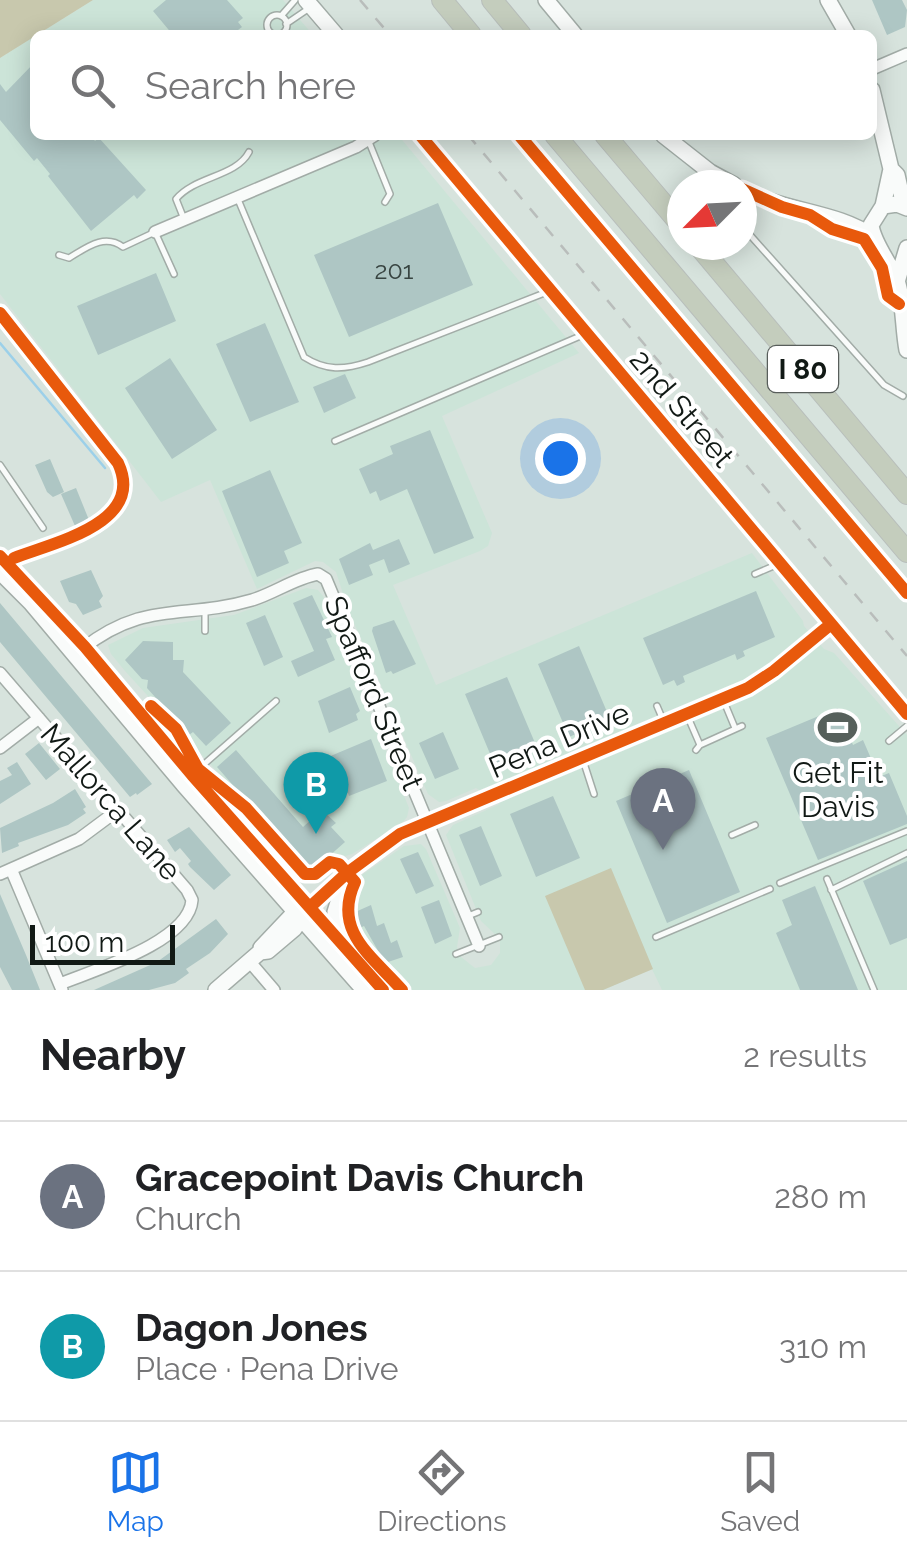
<!DOCTYPE html>
<meta charset="utf-8">
<style>
:root{--surface:#fff;--page:#f6f6f6;--text:#202124;--muted:#757577;--line:#e0e0e0;--accent:#1a73e8}
body{margin:0;font-family:Raleway,sans-serif;background:var(--page);color:var(--text)}
.compass{position:absolute;left:667px;top:170px;width:90px;height:90px;border-radius:50%;background:var(--surface);box-shadow:0 5px 25px #0003;rotate:246deg}
.scale{position:absolute;left:30px;bottom:25px;width:145px;box-sizing:border-box;padding-left:10px;border:5px solid #111915;border-top:0;font-size:28px;line-height:35px;white-space:nowrap;color:#111915;-webkit-text-stroke:8px #fff;paint-order:stroke}
.you{position:absolute;left:560px;top:458px;width:35px;height:35px;margin:-25px;border:8px solid #fff;border-radius:50%;background:#1a73e8;box-shadow:0 0 0 15px #1a73e833}
.badge{display:grid;place-items:center;width:65px;height:65px;border-radius:50%;background:var(--accent);color:#fff;font-size:32px;font-weight:700}
.pin{position:absolute;translate:-50% -82px;filter:drop-shadow(0 2px 5px #0008)}
.pin::after{content:'';position:absolute;top:52px;width:35px;height:30px;background:inherit;clip-path:polygon(0 0,100% 0,50% 100%)}
.list{margin:0;padding:0;list-style:none}
h2{display:flex;justify-content:space-between;align-items:center;height:130px;margin:0;padding:0 40px;font-size:42px}
h2 small{font-size:32px;font-weight:400;color:var(--muted)}
.list li{display:grid;grid-template-columns:65px 1fr auto;gap:30px;align-items:center;box-sizing:border-box;height:150px;padding:0 40px;border-top:2px solid var(--line)}
.list b{display:block;font-size:38px;white-space:nowrap}
.list p{margin:0;font-size:32px;white-space:nowrap;color:var(--muted)}
.list em{font-size:32px;font-style:normal;color:var(--muted)}
.icon{flex:none;width:55px;height:55px;fill:none;stroke:currentColor;stroke-width:2;stroke-linecap:round;stroke-linejoin:round}
.map{position:relative;flex:none;width:907px;height:990px;overflow:hidden}
.search{position:absolute;background:var(--surface);box-shadow:0 5px 25px #0003;left:30px;right:30px;top:30px;height:110px;display:flex;align-items:center;gap:25px;box-sizing:border-box;padding:0 35px;border-radius:15px;color:var(--muted);font-size:38px}
.sheet{height:430px;background:var(--surface)}
nav{display:flex;justify-content:space-around;align-items:center;box-sizing:border-box;height:140px;border-top:2px solid var(--line);background:var(--surface);font-size:28px;color:var(--muted)}
nav a{display:grid;justify-items:center;gap:5px}
nav .on{color:var(--accent)}
.map>svg:first-child{display:block}
</style>
<div class="map">
<svg width="907" height="990" viewBox="0 0 907 990">
<rect width="100%" height="100%" fill="#d7e3dd"/>
<path fill="#cce4d8" d="M93,0H283L313,35H37Z
M35,36V135H398L579,353L442,416L492,533L488,546L480,551L393,585L436,685L752,553L803,621L804,626L824,649L834,653L907,735V990H662L652,969L603,990H406L358,934L351,920L350,907L361,882L359,877L404,846L421,844L426,849L460,928L457,947L461,957L475,968L491,965L500,953V939L481,921L446,835L453,825L500,804L476,788L446,801L439,802L428,794L348,609L336,572L323,562L315,561L257,589L210,480L161,502L0,294V58Z
M306,588L318,590L323,596L409,808L407,817L402,823L352,854L329,861L311,874L125,671L111,654L108,645L143,628L234,615Z"/>
<path fill="#c8c8ad" d="M0,0H93L0,58Z
M611,868L653,969L603,990H585L545,896Z"/>
<g fill="none" stroke-linecap="round" stroke-linejoin="round">
<path stroke="#9cd0e9" stroke-width="2.5" d="M0,343L105,468"/>
</g>
<path fill="#aec6c4" d="M166,0H227L243,18L238,22L242,27L238,30L242,35H173L153,11Z
M872,0H902L907,10L905,27L887,35Z
M35,62V135H90L95,141L99,138L146,190L137,199L134,195L91,231L48,176L50,174L37,158L34,161L0,120V84L6,92Z
M438,203L473,285L349,337L314,255Z
M156,273L176,321L98,355L77,306Z
M265,323L299,402L250,422L216,344Z
M170,358L217,430L172,459L125,388Z
M345,374L356,398L324,413L313,387Z
M430,430L474,538L434,554L407,489L380,501L376,491L370,494L359,469L393,454L390,446Z
M50,459L64,492L53,497L47,492L35,465Z
M270,470L302,543L284,551L289,563L257,577L222,491Z
M76,488L89,520L75,526L61,494Z
M399,539L410,564L389,573L384,559L369,565L373,575L349,585L339,559L370,543L373,550Z
M91,570L103,596L99,601L102,607L83,615L76,604L69,602L60,581Z
M756,591L775,637L743,651L745,656L737,660L735,654L683,676L685,682L677,686L674,680L663,685L643,638Z
M312,595L332,637L326,639L335,660L298,677L291,661L314,651L293,603Z
M0,603L152,784L137,795L136,793L130,797L0,642Z
M265,615L283,657L264,666L246,623Z
M394,620L416,664L393,674L391,671L386,673L372,631L373,627Z
M143,641L173,642V660H184L183,672L231,723L206,746L193,732L189,735L147,688L148,680L142,679L125,660Z
M579,646L610,719L569,737L538,664Z
M507,677L538,750L496,768L465,694Z
M350,687L360,711L356,714L358,720L329,733L318,701Z
M838,708L853,745L863,740L879,777L889,773L907,816V824L818,860L766,738Z
M443,732L459,769L435,779L419,743Z
M371,739L387,781L349,796L348,793L337,798L321,760Z
M39,743L60,769L46,780L25,754Z
M236,750L303,827L322,810L336,823L331,827L345,842L310,873L217,767Z
M17,762L31,784L0,804V781L12,775L7,768Z
M689,770L740,892L667,923L616,801Z
M75,789L86,807L83,809L86,813L68,825L18,843L19,846L2,853L0,828L53,803Z
M553,796L580,858L536,877L510,814Z
M481,826L502,876L480,886L459,835Z
M189,827L231,875L214,890L190,867L188,864L191,861L180,848L175,852L167,840Z
M418,852L434,886L416,894L400,859Z
M907,861V938L890,945L863,881Z
M815,886L858,990H800L776,933L792,925L782,900Z
M0,894L26,955L40,990H12L0,967Z
M439,900L452,936L435,944L421,907Z
M371,905L377,926L384,923L391,943L397,940L403,957L385,963L364,926L360,928L353,913Z
M216,919L228,934L210,953L186,969L189,973L175,983L149,990H94L157,962Z"/>
<g fill="none" stroke-linecap="round" stroke-linejoin="round">
<defs>
<path id="lane" d="M267 25a10 10 0 1 1 20 0a10 10 0 1 1-20 0Z
M281,16L295,0
M286,24L308,9
M369,142L390,194L385,202
M237,197L304,357C326,371 344,370 368,362L547,292
M184,219L176,199C195,176 236,177 249,152
M742,226L884,385L903,396
M59,255L69,258C86,248 104,233 123,247L155,232L174,274
M335,441L585,334
M0,465L43,528
M755,574L776,565
M205,609V631
M725,704L735,728
M657,706L663,720
M687,715L700,745
M889,741L907,726
M696,750L700,745L742,726
M583,760L594,794
M194,773L276,701
M732,835L755,825
M827,879L874,990
M780,883L907,831
M831,890L907,853
M468,916L478,912
M656,937L770,889
M456,954L499,937"/>
<path id="street" d="M872,69L907,54
M155,232L356,147L375,135
M82,649C146,599 184,620 252,600C275,593 295,578 318,574L326,579L479,946
M0,673L187,890L192,900C189,942 94,970 60,984
M0,748L39,718
M11,869L62,990
M0,874L79,839L118,810
M250,962L274,990"/>
<path id="secondary" d="M306,0L336,35
M546,0L575,35
M828,0L848,35
M872,90L891,169L897,175L904,206
M420,135L907,714
M663,135L710,172L734,185
M742,189C783,212 837,211 873,237
M883,206L891,169
M907,208L897,204L883,206L871,225C873,244 892,265 898,284C904,305 903,329 907,350
M897,282L907,248
M0,556L85,647L192,775L383,990
M0,572L31,603L183,784L364,990
M343,940L335,912L346,877
M261,948L296,911L305,908
M216,990L260,952L268,951L294,929L310,907L347,873L400,834L748,688L774,671L831,624"/>
<path id="highway" d="M442,0L471,35
M492,0L521,35
M555,135L907,552
M605,135L682,226
M698,245L907,494"/>
</defs>
<use href="#lane" stroke="#a2aca7" stroke-width="8"/>
<use href="#street" stroke="#a2aca7" stroke-width="14"/>
<use href="#secondary" stroke="#a2aca7" stroke-width="18"/>
<use href="#highway" stroke="#b8bebb" stroke-width="22"/>
<use href="#lane" stroke="#f9fbfa" stroke-width="5"/>
<use href="#street" stroke="#f9fbfa" stroke-width="11"/>
<use href="#secondary" stroke="#f9fbfa" stroke-width="15"/>
<use href="#highway" stroke="#c4cdbd" stroke-width="20"/>
<path stroke="#b9bdbb" stroke-width="2.5" stroke-dasharray="12 12" stroke-linecap="butt" d="M360,0L390,35
M468,135L907,656"/>
<defs>
<path id="cycleway" d="M420,135L907,714
M519,135L907,593
M742,189L782,207L810,215L832,229L864,239L882,268L888,296L899,304
M0,313L118,463C146,523 55,542 14,558
M0,556L85,647L192,775L383,990
M151,706L176,729L198,769L246,808L305,874H315L330,862L339,864L355,882C332,931 372,956 402,990
M310,907L347,873L400,834L748,688L774,671L831,624"/>
</defs>
<use href="#cycleway" stroke="#fff" stroke-width="19"/>
<use href="#cycleway" stroke="#e8590c" stroke-width="12"/>
</g>
<defs>
<symbol id="stadium-bare" viewBox="-9 -9 18 18"><path d="M0-5a6.5 5 0 1 0 0 10a6.5 5 0 1 0 0-10ZM-3.5-1.8h7v3.6h-7Z" fill="#56605b" stroke="#fff" stroke-width="2.5" paint-order="stroke"/></symbol>
</defs>
<g fill-rule="evenodd">
<use href="#stadium-bare" x="810" y="700" width="55" height="55"/>
</g>
<g text-anchor="middle" dominant-baseline="central" stroke-width="8" stroke-linejoin="round" paint-order="stroke">
<g font-size="25" fill="#384441">
<text x="394" y="270">201</text>
</g>
<rect fill="#fff" stroke="#585e5b" stroke-width="2.5" x="768" y="346" width="70" height="46" rx="8"/>
<g font-size="28" font-weight="bold" fill="#111915">
<text x="803" y="369">I 80</text>
</g>
<g font-size="30" fill="#111915" stroke="#fff">
<text transform="translate(682 408) rotate(50)">2nd Street</text>
<text transform="translate(374 693) rotate(67)">Spafford Street</text>
<text transform="translate(559 740) rotate(-23)">Pena Drive</text>
<text transform="translate(111 802) rotate(49)">Mallorca Lane</text>
</g>
<g font-size="30" fill="#111915" stroke="#fff">
<text x="838" y="772">Get Fit<tspan x="838" dy="34">Davis</tspan></text>
</g>
</g>
</svg>
<svg class="compass" viewBox="-18 -18 36 36"><path d="M0-13l5 13h-10z" fill="#e53935"/><path d="M0 13l5-13h-10z" fill="#757577"/></svg>
<div class="scale">100 m</div>
<div class="you"></div>
<div class="pin badge" style="left:663px;top:850px;background:#6b7280">A</div>
<div class="pin badge" style="left:316px;top:834px;background:#0f9aa8">B</div>
<div class="search"><svg class="icon" aria-label="search" viewBox="0 0 24 24"><circle cx="10" cy="10" r="6"/><path d="M15 15l6 6"/></svg>Search here</div>
</div>
<section class="sheet">
<h2>Nearby<small>2 results</small></h2>
<ul class="list">
<li><span class="badge" style="background:#6b7280">A</span><div><b>Gracepoint Davis Church</b><p>Church</p></div><em>280 m</em></li>
<li><span class="badge" style="background:#0f9aa8">B</span><div><b>Dagon Jones</b><p>Place · Pena Drive</p></div><em>310 m</em></li>
</ul>
</section>
<nav>
<a class="on"><svg class="icon" aria-label="map" viewBox="0 0 24 24"><path d="M3 6l6-2 6 2 6-2v14l-6 2-6-2-6 2zM9 4v14M15 6v14"/></svg>Map</a>
<a><svg class="icon" aria-label="directions" viewBox="0 0 24 24"><path d="M12 3l9 9-9 9-9-9zM9 14v-3h6M13 9l2 2-2 2"/></svg>Directions</a>
<a><svg class="icon" aria-label="saved" viewBox="0 0 24 24"><path d="M7 4h10v16l-5-4-5 4z"/></svg>Saved</a>
</nav>
